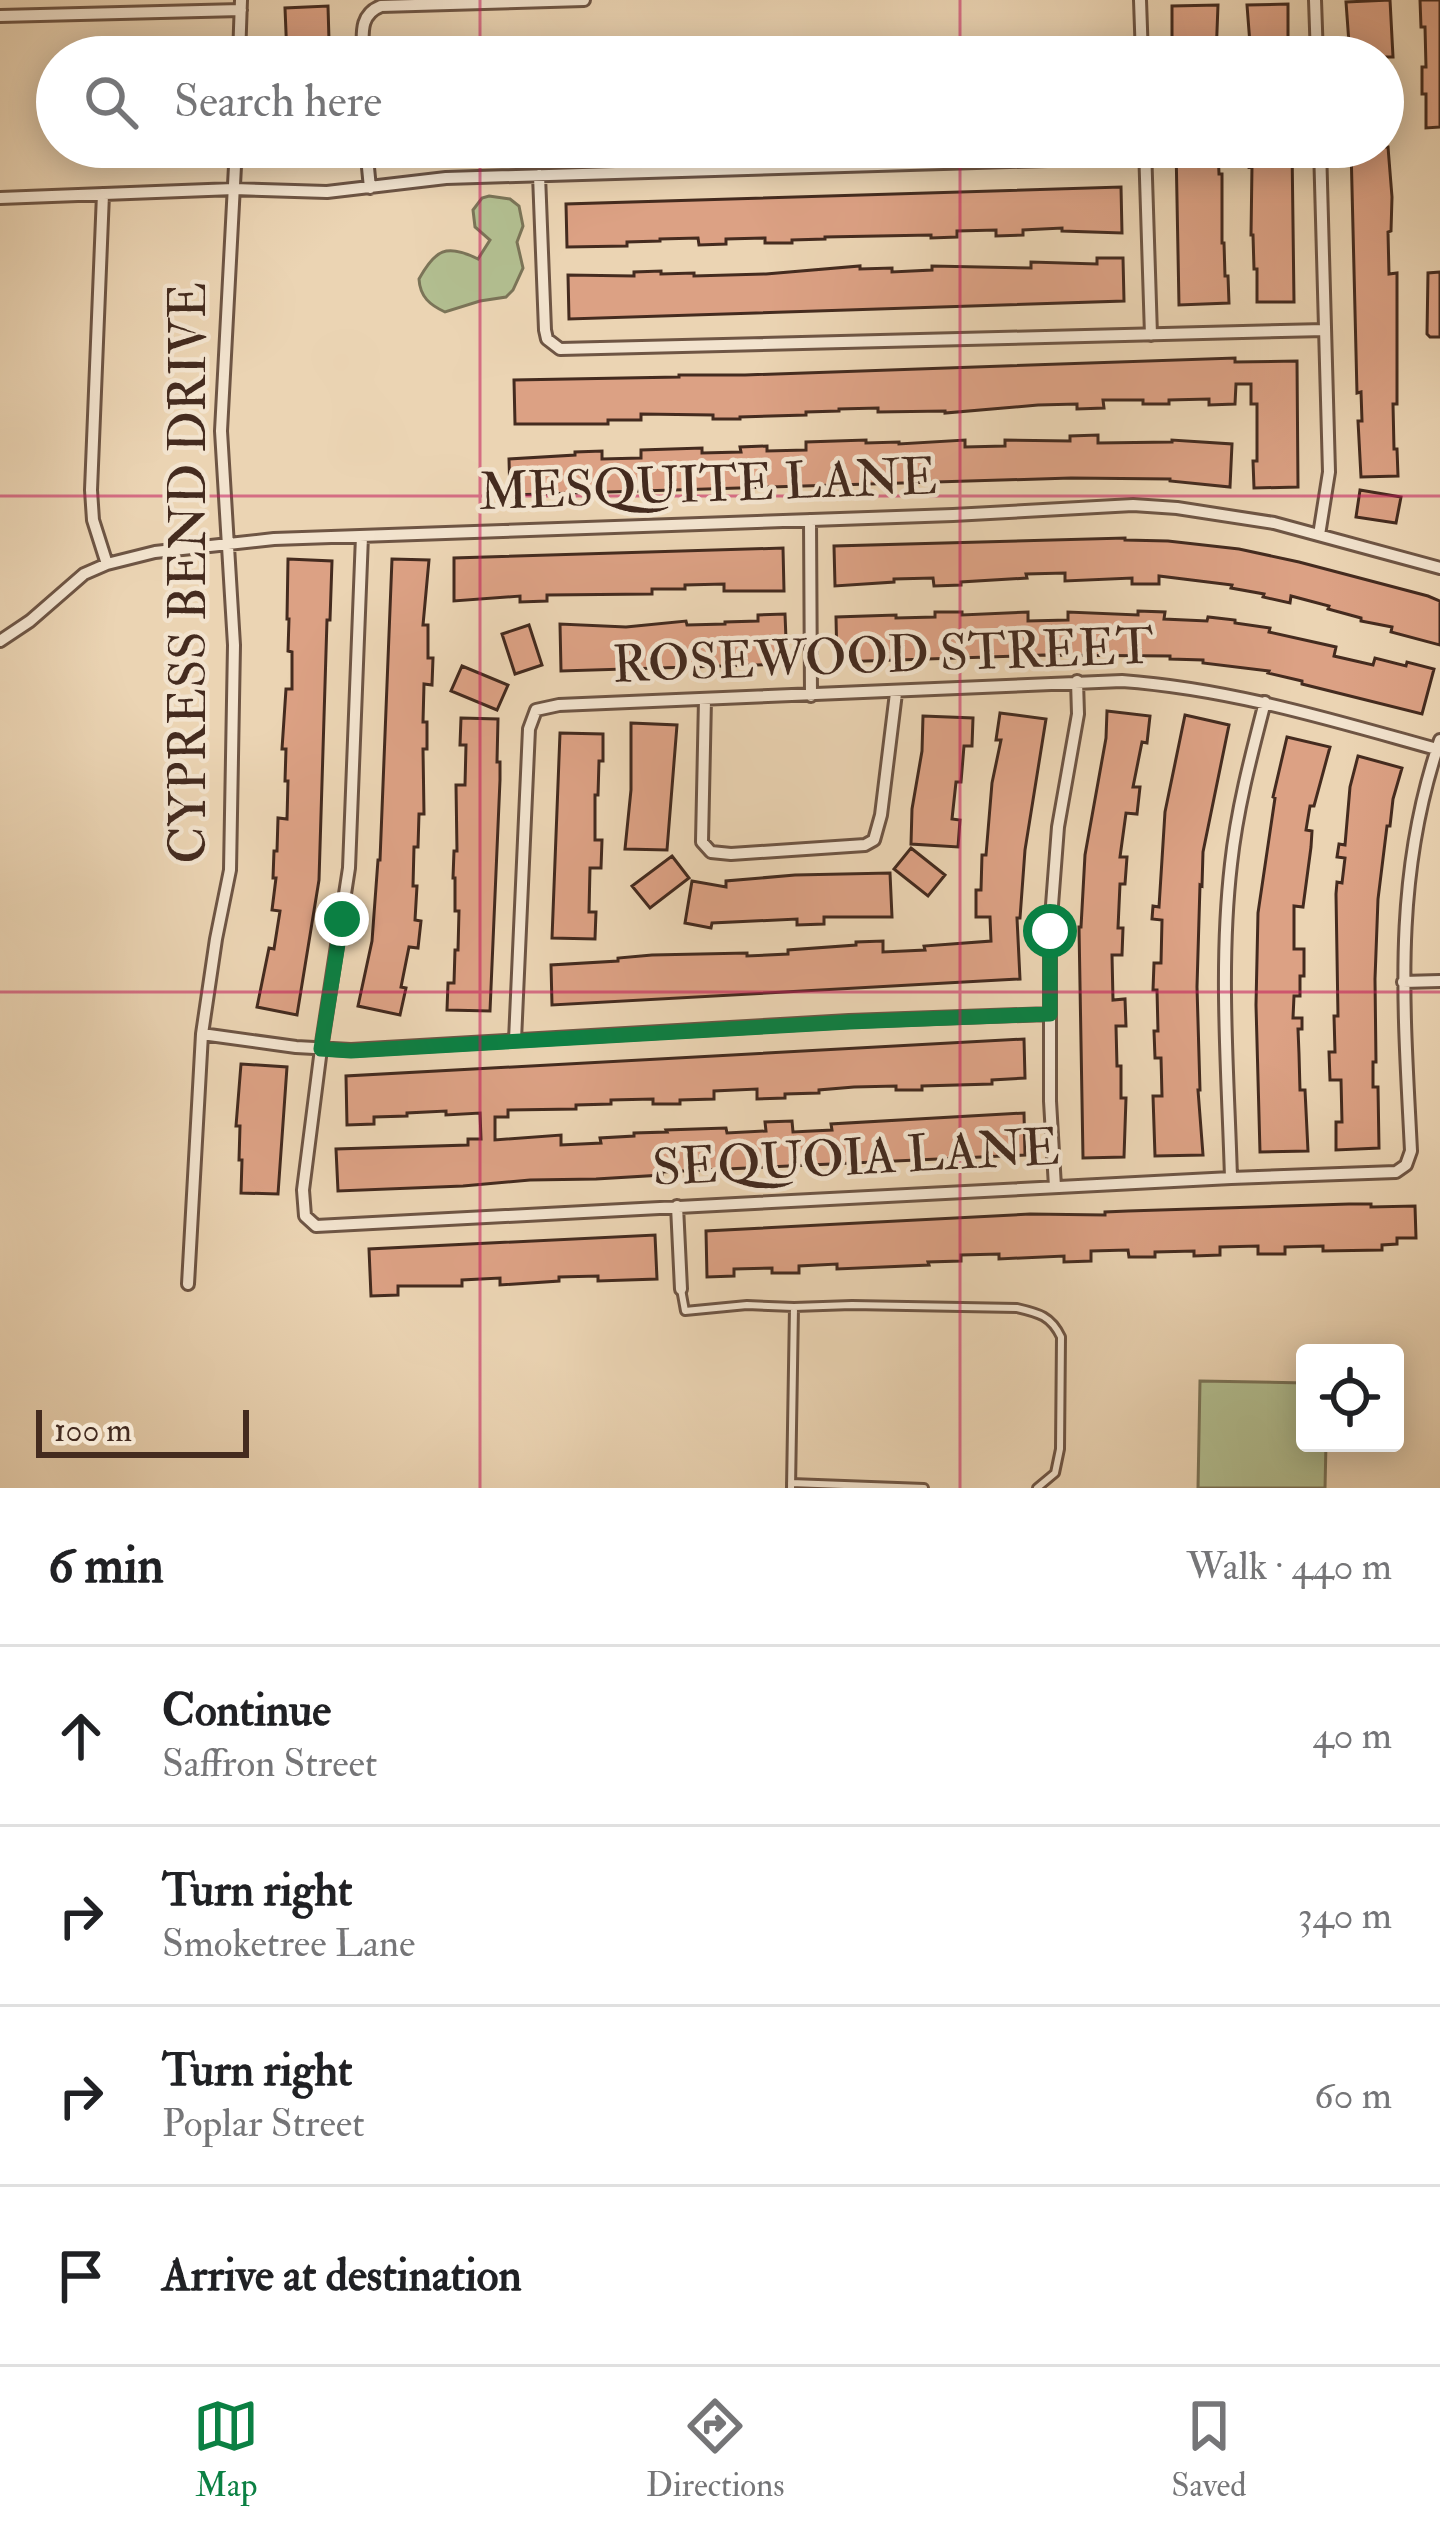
<!DOCTYPE html>
<meta charset="utf-8">
<style>
:root{--surface:#fff;--page:#f2f2f2;--text:#202124;--muted:#757577;--line:#e0e0e0;--accent:#0b8043}
body{margin:0;font-family:"IM FELL Double Pica",serif;background:var(--page);color:var(--text)}
.controls{position:absolute;right:36px;bottom:36px;display:grid;overflow:hidden;border-radius:12px;box-shadow:0 6px 30px #0003}
.controls button{width:108px;height:108px;display:grid;place-items:center;padding:0;border:0;border-bottom:3px solid var(--line);background:var(--surface);color:var(--text);font:60px sans-serif}
.scale{position:absolute;left:36px;bottom:30px;width:213px;box-sizing:border-box;padding-left:12px;border:6px solid #442b1f;border-top:0;font-size:33px;line-height:42px;white-space:nowrap;color:#442b1f;-webkit-text-stroke:9px #f2e3ce;paint-order:stroke}
.stop{position:absolute;width:36px;height:36px;margin:-27px;border:9px solid #0b8043;border-radius:50%;background:#fff}
.stop.end{background:#0b8043;border-color:#fff;box-shadow:0 3px 12px #0008}
.list{margin:0;padding:0;list-style:none}
h2{display:flex;justify-content:space-between;align-items:center;height:156px;margin:0;padding:0 48px;font-size:51px}
h2 small{font-size:39px;font-weight:400;color:var(--muted)}
.list li{display:grid;grid-template-columns:78px 1fr auto;gap:36px;align-items:center;box-sizing:border-box;height:180px;padding:0 48px;border-top:3px solid var(--line)}
.list b{display:block;font-size:45px;white-space:nowrap}
.list p{margin:0;font-size:39px;white-space:nowrap;color:var(--muted)}
.list em{font-size:39px;font-style:normal;color:var(--muted)}
.icon{flex:none;width:66px;height:66px;fill:none;stroke:currentColor;stroke-width:2;stroke-linecap:round;stroke-linejoin:round}
.map{position:relative;flex:none;width:1440px;height:1488px;overflow:hidden}
.search{position:absolute;background:var(--surface);box-shadow:0 6px 30px #0003;left:36px;right:36px;top:36px;height:132px;display:flex;align-items:center;gap:30px;box-sizing:border-box;padding:0 42px;border-radius:66px;color:var(--muted);font-size:45px}
.sheet{height:876px;background:var(--surface)}
nav{display:flex;justify-content:space-around;align-items:center;box-sizing:border-box;height:168px;border-top:3px solid var(--line);background:var(--surface);font-size:33px;color:var(--muted)}
nav a{display:grid;justify-items:center;gap:6px}
nav .on{color:var(--accent)}
.map>svg:first-child{display:block}
</style>
<div class="map">
<svg width="1440" height="1488" viewBox="0 0 1440 1488">
<rect width="100%" height="100%" fill="#ebd4b3"/>
<filter id="stains"><feTurbulence type="fractalNoise" baseFrequency=".00167" numOctaves="4"/><feColorMatrix values="0 0 0 0 .2 0 0 0 0 .09 0 0 0 0 .02 0 0 0 .5 -.17"/></filter>
<radialGradient id="worn" r=".72"><stop offset=".6" stop-color="#630" stop-opacity="0"/><stop offset="1" stop-color="#630" stop-opacity=".3"/></radialGradient>
<path fill="#b2be90" stroke="#7b7458" stroke-width="3" d="M489,196L510,199L519,206L523,226L517,242L523,268L513,290L506,297L480,301L445,312C430,305 420,297 419,279C435,250 446,243 478,259L490,240L475,227L473,210L482,198Z
M1200,1381L1305,1383V1443H1326L1325,1488H1198Z"/>
<path fill="#dca184" stroke="#442b1f" stroke-width="3" d="M1390,0L1393,57H1350L1346,2Z
M1420,0H1440V127L1426,128V94H1422V67H1426L1425,27H1421Z
M1288,4V57H1251L1247,5Z
M1218,5L1216,57H1172V6Z
M328,6L329,40H333L334,57H287L285,8Z
M292,147H335L336,164L293,165Z
M1176,147H1218L1219,174H1222V243H1224L1225,276H1228L1229,303L1179,305Z
M1248,147H1292L1294,302H1257V269H1254L1253,235H1251L1252,166L1249,167Z
M1351,147H1388L1392,197L1391,231L1388,232L1389,274L1397,273V404H1393L1394,449H1397L1398,476L1361,477L1358,421H1362L1361,392L1357,393Z
M1121,187L1122,233L1062,231V228L1023,230V235L996,236V230L957,231V237L931,238V235L825,237V239L792,240V243H765V238L726,239V244L699,245L698,238L660,239V241L627,242V246L567,247L566,204Z
M1097,258H1123L1124,301L569,319L568,275L634,276V272L661,271V274L694,273V276L766,274L860,266V269L892,268V272L932,270V266L1031,268V262L1097,264Z
M1440,272V337H1430L1427,334L1428,273Z
M1235,358V362L1297,361L1298,487L1254,488L1253,461H1257V404H1251V384H1236L1235,404L1209,405V399L1169,400V404H1143V400H1103L1104,408L1077,409V404L1038,405L945,413V411L878,412V408L839,409V411L806,412V415L740,417V419H713V415L641,414V420H608V424H515L514,380L679,377V375H745Z
M1098,435V443L1172,442V440L1232,444L1230,487L1170,481V479L1071,478L510,495L509,459L575,455V452L602,451V459L641,458V450L702,448V453L741,452L740,447L767,446V451L806,450V442L866,440V443L899,442V444L965,440V447L1005,446V440L1070,441V436Z
M1360,490L1401,497L1396,523L1356,517Z
M1125,538V540L1168,541L1239,549L1299,562L1428,596L1440,601V645L1391,632L1392,627L1361,621V618L1328,609L1329,606L1291,596L1290,603L1263,597L1264,594L1231,588L1232,585L1159,576V584H1132V578L1065,581V573L1026,574L1027,578L961,582V585L934,586L933,578L894,579V582L835,586L834,546Z
M783,548L784,591H724V584L685,585V589H652V594L547,595V601L520,602V596L454,601V558Z
M288,559L332,561L330,620H327L319,880L297,1015L257,1007L269,948L274,949L280,911L272,910L276,878H273L274,851H277L278,818L287,819L288,781H285L286,749H282L286,689H292V652L288,651L289,619H287Z
M392,559L429,560L423,625H428V658H433L432,685L424,684L423,722H427V749H423L424,814H419L418,847H414L413,886H417L415,920L421,921L418,948L409,947L401,987L406,988L400,1015L358,1006L372,941L378,860H380Z
M1138,611L1165,612L1164,619L1207,621L1208,617L1235,620V623L1270,628L1269,632L1336,647L1334,656L1373,665L1375,658L1406,666L1407,662L1434,669L1422,714L1302,684V681L1268,673L1269,671L1203,663V660L1170,659V656L1044,655L837,662L836,617L896,615V618L935,617V612H962V615L1028,612V621L1068,620V612L1138,615Z
M785,614L787,664L561,671L560,624L626,627L686,621L687,625L725,624V622L758,621V615Z
M529,625L542,665L515,674L502,634Z
M462,666L508,685L497,710L451,691Z
M1107,711L1150,716L1147,743L1142,742L1133,787H1140L1137,814L1126,813L1120,857H1127L1125,884H1120L1118,928H1123L1122,955H1112L1113,1000L1125,999L1126,1026H1116L1117,1066H1121V1098H1126L1124,1157L1083,1158L1079,927H1081L1085,855L1106,738Z
M1000,713L1046,719L1025,850L1020,918H1017L1020,979L552,1005L551,965L618,961V958L652,955L747,953V956L788,954V950L856,945V942L883,941V952L925,950L924,946L991,941L990,917H976V890H981L982,855H986L992,783L1001,740H996Z
M1185,715L1229,725L1203,852L1202,886L1200,885L1197,987L1200,1090H1198L1203,1155L1155,1156L1153,1096H1162L1161,1058H1155L1154,1031H1158L1157,990H1153L1154,963H1161L1162,920L1152,919L1153,906L1159,907L1165,812Z
M923,716L973,718L972,746H964L961,782H956L952,819L960,820L958,847L911,844L912,809L922,751Z
M461,718L498,719L497,762H500V780L490,1011L447,1010L448,983H454L455,950H458L459,911H455V878H453L454,851H457L456,785H465L466,745H460Z
M631,723L677,725L667,850L625,849L631,790Z
M560,733L603,734V761H599L598,795H595V840H602L601,868H590L589,912H596L595,939L552,938Z
M1287,737L1330,747L1314,806H1310L1306,830L1312,831L1311,847L1303,907L1294,906V949H1304V976H1300V996H1294L1293,1018H1302V1029H1298L1299,1054L1300,1090H1305L1308,1151L1260,1152L1256,1005L1258,913L1275,798L1273,797Z
M1358,756L1402,768L1393,799L1390,826H1387L1378,899L1375,979L1376,1062H1373V1087H1378L1379,1148L1336,1150V1122H1342L1341,1080H1330L1329,1052H1335L1334,1016H1338L1336,894L1337,882L1342,883L1345,858L1337,857L1339,844L1345,845L1350,787Z
M911,848L945,875L928,896L894,869Z
M672,856L689,878L650,908L632,886Z
M890,873L892,917H824V924L797,925V919L712,923L711,928L685,923L692,881L726,887V881L795,875Z
M1024,1039L1025,1078L992,1080V1084L922,1086V1090H896V1086L854,1087L819,1090V1093L785,1094V1098L757,1099V1089L714,1091V1099L680,1100V1104H653V1099L611,1100V1104L576,1105V1109L508,1110V1117H495V1140L561,1135V1145L601,1143L600,1138L634,1136V1133L667,1132L666,1130L726,1128L727,1133L766,1131L765,1122L792,1121L793,1132L832,1130L831,1124L1024,1113L1025,1155L662,1172V1175L596,1179L530,1180L463,1186L338,1191L336,1149L468,1145V1139H481L480,1113L446,1115V1111L407,1113V1116L374,1117V1124L347,1125L346,1076Z
M241,1064L287,1067L278,1194L241,1193L242,1160H239L240,1126H236Z
M1349,1204H1371V1207L1415,1206L1416,1238H1397V1244L1382,1245V1250L1323,1251V1246L1285,1247V1254H1258V1246L1220,1247V1255L1194,1256V1251L1155,1252V1257H1129L1128,1250L1091,1251V1261L1064,1262V1256L999,1259V1254L961,1255V1261L928,1262L929,1265L837,1269V1264L799,1266V1273H772V1268L734,1269V1276L707,1277L706,1231L1030,1214L1105,1215V1212L1128,1211Z
M655,1235L657,1279L598,1281V1276L559,1277V1281L500,1285V1278L462,1280V1286H398V1295L371,1296L369,1249Z"/>
<g fill="none" stroke-linecap="round" stroke-linejoin="round">
<defs>
<path id="lane" d="M681,1289L685,1311L747,1305L794,1307L791,1488
M794,1307L852,1305L1017,1308C1039,1313 1051,1316 1061,1337L1060,1449L1055,1473L1037,1488
M791,1483L924,1488"/>
<path id="street" d="M1140,0L1142,57
M1315,0L1317,57
M0,16L241,10
M239,57L241,0
M363,57C363,36 358,15 381,6L584,0
M366,147L370,188
M1145,147L1151,335
M539,175L545,330L547,339L560,349L1325,330
M103,194L91,490L93,520L107,564
M0,198L234,189L327,192L446,178L1145,157
M810,520L811,696
M1319,535L1329,472L1320,147
M362,536L349,868L321,1049L303,1190L305,1216L316,1226L1231,1178L1396,1172L1406,1165L1411,1151C1404,1008 1392,880 1440,740
M0,641L30,621L84,574L107,564L155,552L274,539L953,515L1133,505L1177,508L1274,523L1440,568
M705,699L702,842L711,852L731,854L865,845L874,840L881,815L896,693
M1403,982L1440,981
M202,1034L296,1047L351,1050L849,1021L1050,1014
M515,1040L529,729L536,710L559,705L1122,681C1232,689 1335,721 1440,750
M1231,1178C1228,1074 1219,968 1231,864C1237,809 1251,756 1265,702
M1055,1187L1050,1101V931L1058,827L1078,714L1077,681
M677,1206L681,1289
M188,1284L202,1034L216,939L230,870L234,645L221,431L236,147"/>
</defs>
<use href="#lane" stroke="#6e5544" stroke-width="12"/>
<use href="#street" stroke="#6e5544" stroke-width="16"/>
<use href="#lane" stroke="#f2e3ce" stroke-width="6"/>
<use href="#street" stroke="#f2e3ce" stroke-width="10"/>
</g>
<g fill="none" stroke-linecap="round" stroke-linejoin="round">
<path stroke="#0b8043" stroke-width="15" d="M342,919L321,1049L351,1051L849,1022L1050,1014V931"/>
</g>
<path fill="none" stroke="#c2185b" stroke-width="3" stroke-opacity="0.55" d="M480,0V57M960,0V57M480,147V1488M960,147V1488M0,496H1440M0,992H1440"/>
<g text-anchor="middle" dominant-baseline="central" stroke-width="9" stroke-linejoin="round" paint-order="stroke">
<g font-size="51" fill="#442b1f" stroke="#f2e3ce">
<text transform="translate(708 485) rotate(-2)">MESQUITE LANE</text>
<text transform="translate(189 573) rotate(-90)">CYPRESS BEND DRIVE</text>
<text transform="translate(883 656) rotate(-2)">ROSEWOOD STREET</text>
<text transform="translate(856 1158) rotate(-3)">SEQUOIA LANE</text>
</g>
</g>
<rect width="100%" height="100%" filter="url(#stains)"/>
<rect width="100%" height="100%" fill="url(#worn)"/>
</svg>
<div class="controls">
<button><svg class="icon" aria-label="locate" viewBox="0 0 24 24"><circle cx="12" cy="12" r="6"/><path d="M12 2v4M12 18v4M2 12h4M18 12h4"/></svg></button>
</div>
<div class="scale">100 m</div>
<div class="stop" style="left:1050px;top:931px"></div>
<div class="stop end" style="left:342px;top:919px"></div>
<div class="search"><svg class="icon" aria-label="search" viewBox="0 0 24 24"><circle cx="10" cy="10" r="6"/><path d="M15 15l6 6"/></svg>Search here</div>
</div>
<section class="sheet">
<h2>6 min<small>Walk · 440 m</small></h2>
<ul class="list">
<li><svg class="icon" aria-label="ahead" viewBox="0 0 24 24"><path d="M12 20V5M6 11l6-6 6 6"/></svg><div><b>Continue</b><p>Saffron Street</p></div><em>40 m</em></li>
<li><svg class="icon" aria-label="right" viewBox="0 0 24 24"><path d="M7 20v-9h11M14 6l5 5-5 5"/></svg><div><b>Turn right</b><p>Smoketree Lane</p></div><em>340 m</em></li>
<li><svg class="icon" aria-label="right" viewBox="0 0 24 24"><path d="M7 20v-9h11M14 6l5 5-5 5"/></svg><div><b>Turn right</b><p>Poplar Street</p></div><em>60 m</em></li>
<li><svg class="icon" aria-label="arrive" viewBox="0 0 24 24"><path d="M6 21V4h12l-3 4 3 4H6"/></svg><div><b>Arrive at destination</b></div></li>
</ul>
</section>
<nav>
<a class="on"><svg class="icon" aria-label="map" viewBox="0 0 24 24"><path d="M3 6l6-2 6 2 6-2v14l-6 2-6-2-6 2zM9 4v14M15 6v14"/></svg>Map</a>
<a><svg class="icon" aria-label="directions" viewBox="0 0 24 24"><path d="M12 3l9 9-9 9-9-9zM9 14v-3h6M13 9l2 2-2 2"/></svg>Directions</a>
<a><svg class="icon" aria-label="saved" viewBox="0 0 24 24"><path d="M7 4h10v16l-5-4-5 4z"/></svg>Saved</a>
</nav>
